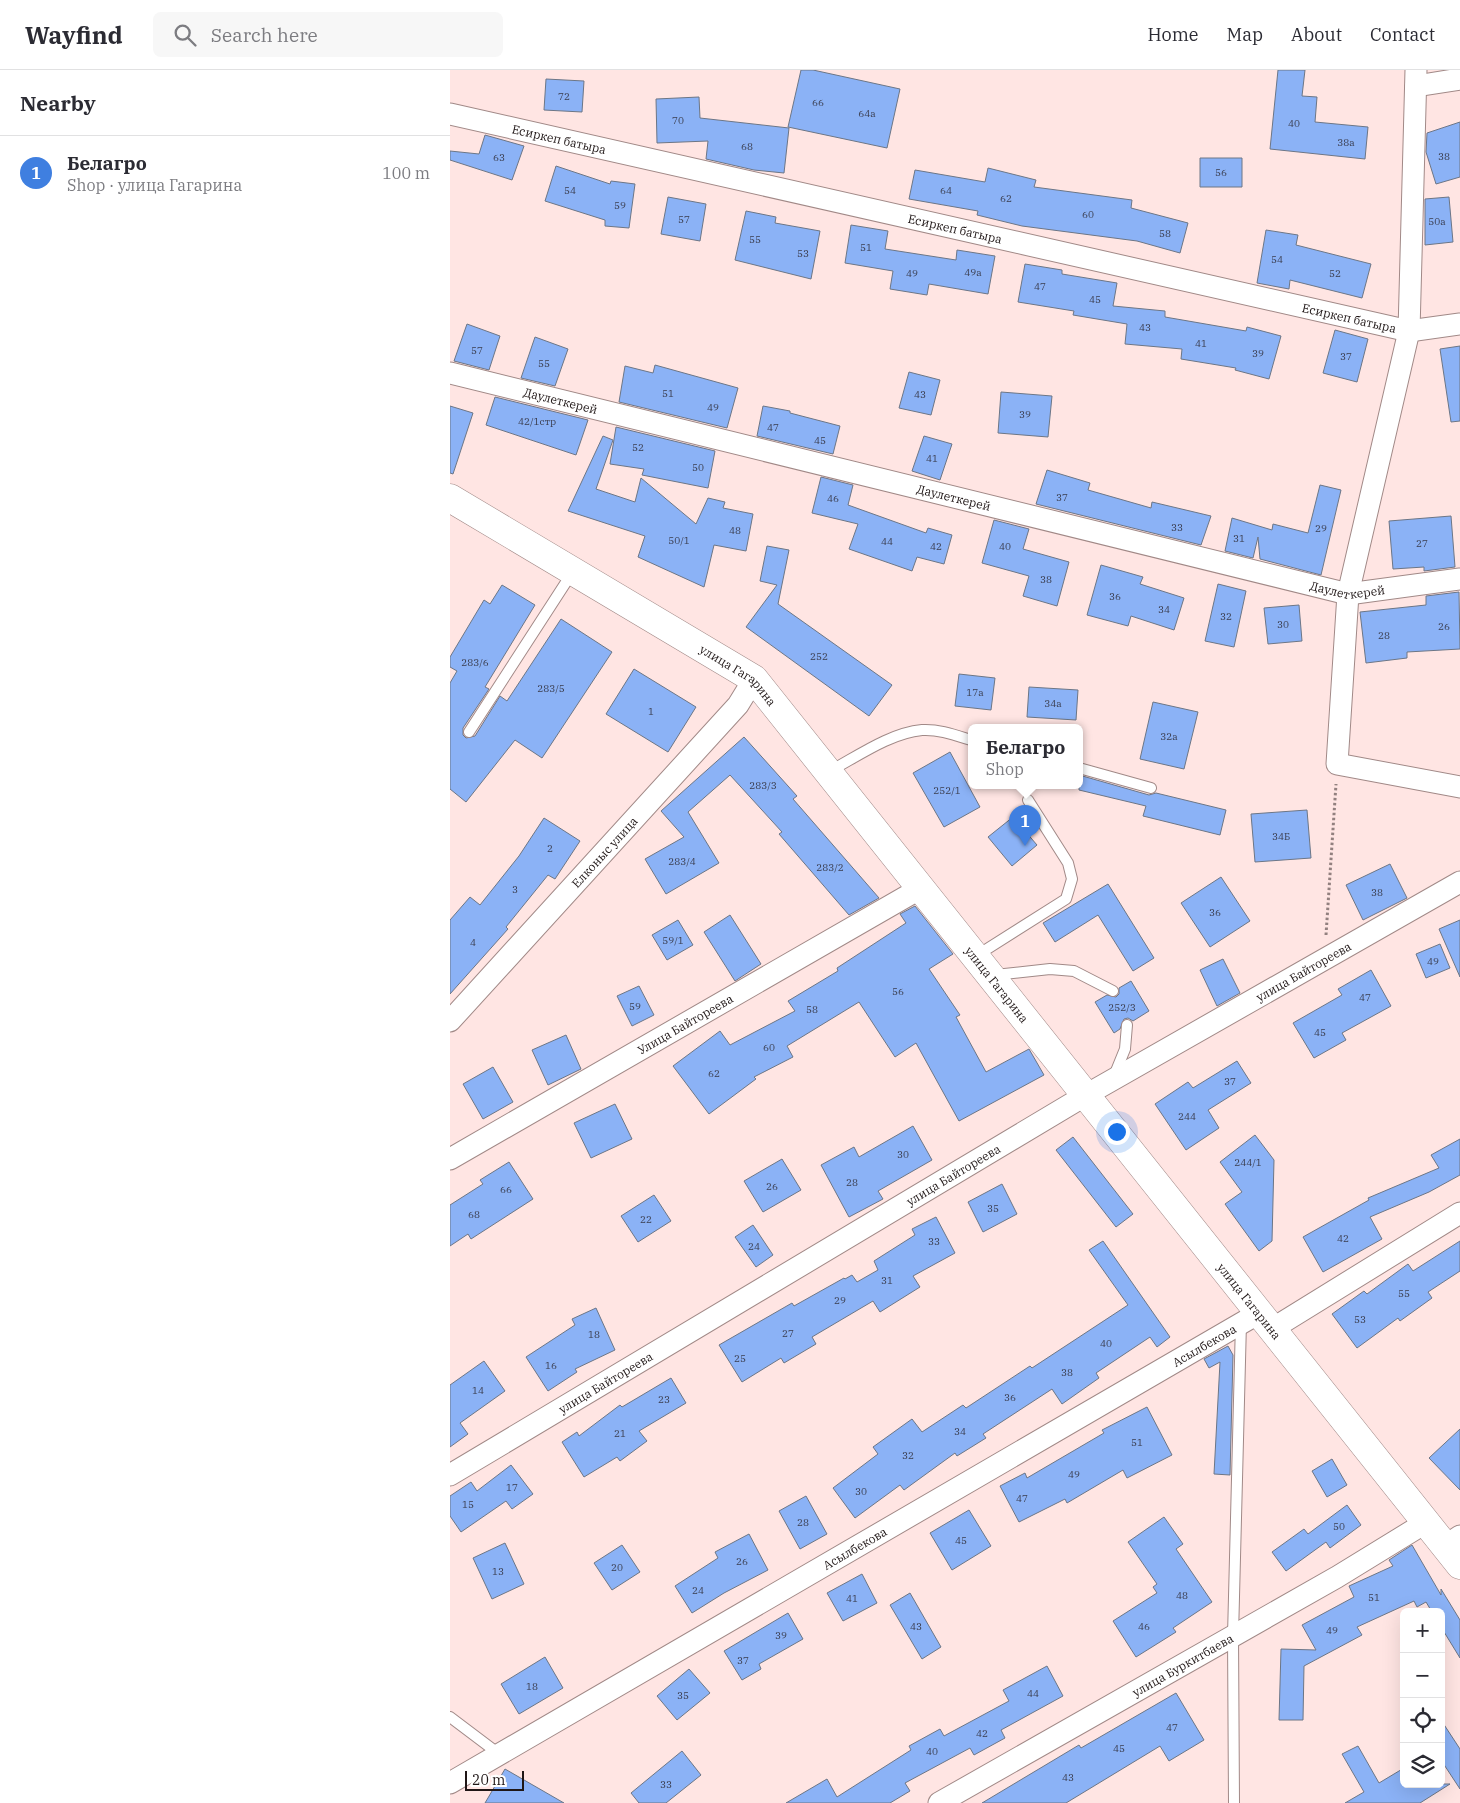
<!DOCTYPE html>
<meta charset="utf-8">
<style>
:root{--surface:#fff;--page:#f7f7f7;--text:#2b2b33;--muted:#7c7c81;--line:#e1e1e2;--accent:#3672e0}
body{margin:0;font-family:"IBM Plex Serif",serif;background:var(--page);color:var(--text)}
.controls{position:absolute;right:15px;bottom:15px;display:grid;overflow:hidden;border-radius:8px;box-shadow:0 5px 20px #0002}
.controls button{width:45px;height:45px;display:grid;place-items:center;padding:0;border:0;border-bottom:1px solid var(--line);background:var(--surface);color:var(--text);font:25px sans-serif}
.scale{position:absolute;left:15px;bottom:12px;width:59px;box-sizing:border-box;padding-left:5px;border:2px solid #1f1616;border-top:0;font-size:14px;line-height:18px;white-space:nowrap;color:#1f1616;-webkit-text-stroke:4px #fff;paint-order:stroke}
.you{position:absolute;left:666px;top:1061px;width:18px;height:18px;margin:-12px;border:4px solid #fff;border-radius:50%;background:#1a73e8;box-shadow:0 0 0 8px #1a73e833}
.badge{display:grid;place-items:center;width:32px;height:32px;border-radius:50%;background:var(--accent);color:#fff;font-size:16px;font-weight:700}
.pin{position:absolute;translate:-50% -41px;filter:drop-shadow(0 1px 2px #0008)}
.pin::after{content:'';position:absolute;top:26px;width:18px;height:15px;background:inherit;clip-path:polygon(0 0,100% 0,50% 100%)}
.popup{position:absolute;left:518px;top:654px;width:115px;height:65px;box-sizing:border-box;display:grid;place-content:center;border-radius:8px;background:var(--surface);filter:drop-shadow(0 1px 4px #0005);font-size:16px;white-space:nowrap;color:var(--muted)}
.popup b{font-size:19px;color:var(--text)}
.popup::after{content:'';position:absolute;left:50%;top:100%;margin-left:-10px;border:10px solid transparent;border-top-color:var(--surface)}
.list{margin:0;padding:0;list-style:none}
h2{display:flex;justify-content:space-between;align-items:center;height:65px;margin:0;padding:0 20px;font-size:21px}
h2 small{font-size:16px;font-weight:400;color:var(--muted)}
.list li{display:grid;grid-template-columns:32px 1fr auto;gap:15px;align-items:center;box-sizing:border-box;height:75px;padding:0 20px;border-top:1px solid var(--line)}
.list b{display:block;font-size:19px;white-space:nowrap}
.list p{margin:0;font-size:16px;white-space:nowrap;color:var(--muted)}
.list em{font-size:16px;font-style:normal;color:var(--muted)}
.icon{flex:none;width:28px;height:28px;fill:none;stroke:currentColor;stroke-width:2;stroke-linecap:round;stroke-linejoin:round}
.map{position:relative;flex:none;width:1010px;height:1733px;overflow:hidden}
header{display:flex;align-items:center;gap:30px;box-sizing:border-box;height:70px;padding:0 25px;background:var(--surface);border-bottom:1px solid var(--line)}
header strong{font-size:24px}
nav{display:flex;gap:28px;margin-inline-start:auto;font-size:18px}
.search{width:350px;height:45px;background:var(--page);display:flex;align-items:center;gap:12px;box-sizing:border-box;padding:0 18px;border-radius:8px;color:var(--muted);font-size:19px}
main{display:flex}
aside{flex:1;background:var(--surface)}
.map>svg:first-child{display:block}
</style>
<header>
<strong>Wayfind</strong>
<div class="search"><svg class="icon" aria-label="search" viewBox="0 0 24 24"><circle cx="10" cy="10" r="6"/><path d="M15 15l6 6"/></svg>Search here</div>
<nav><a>Home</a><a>Map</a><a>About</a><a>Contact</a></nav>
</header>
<main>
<aside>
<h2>Nearby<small></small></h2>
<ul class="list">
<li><span class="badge" style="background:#3f7fe0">1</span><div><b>Белагро</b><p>Shop · улица Гагарина</p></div><em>100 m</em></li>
</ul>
</aside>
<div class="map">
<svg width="1010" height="1733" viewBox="0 0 1010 1733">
<rect width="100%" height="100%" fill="#ffe5e3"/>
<path fill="#8bb2f6" stroke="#6c7686" d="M351,0H363L450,19L437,78L338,57Z
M828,0H855L852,26L867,27L865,52L918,57L915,89L820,79Z
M96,9L134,11L132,42L94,40Z
M249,27L250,48L339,58L334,103L304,100L256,89L258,71L207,73L206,29Z
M1010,52V107L986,114L976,82L977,63Z
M35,65L74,76L62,110L0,90V81L29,84Z
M750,88H792V117H750Z
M106,96L160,114L161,111L185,114L179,158L155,156V150L95,131Z
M538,98L586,110L584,117L682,130L681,138L738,153L730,183L687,171L572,156L527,145L528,141L459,129L465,100L535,112Z
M218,127L256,134L250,171L211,164Z
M999,127L1003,172L975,175V129Z
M296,141L326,147L325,153L370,161L361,209L285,190Z
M401,155L438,161L435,179L506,190L507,180L545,186L538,224L479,214L477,225L440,219L443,201L395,193Z
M816,160L848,165L846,175L921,194L912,228L840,210L839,219L807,213Z
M575,194L612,200V204L667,213L663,236L715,241V247L796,261L797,257L831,266L819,309L785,300L786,298L731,289L732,279L675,274L677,254L623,245L624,241L568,232Z
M17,254L50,266L39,300L4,291Z
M885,260L918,269L907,312L873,303Z
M85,267L118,279L105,316L71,308Z
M1010,276V351L1001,352L990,279Z
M205,295L288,318L277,358L169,332L175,296L203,303Z
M459,302L490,310L481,345L449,338Z
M551,322L602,326L598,367L548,363Z
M45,327L138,350L126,385L36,355Z
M0,336L23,343L3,404L0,403Z
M313,336L340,341V343L390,356L383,384L307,366Z
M166,357L265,381L258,418L192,405L194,399L160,394Z
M153,366L163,370L146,419L185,432L191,408L246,454L258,428L275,432L273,438L303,444L296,481L264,475L254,517L188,487L195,466L118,441Z
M474,366L502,374L490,410L462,401Z
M597,400L640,413L638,420L701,438L702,432L761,446L751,475L586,434Z
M371,407L403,415L398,435L476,463L478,458L502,465L494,494L467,487L462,501L399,479L408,454L362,443Z
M870,415L891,420L871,505L810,489L808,467L803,488L775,481L782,448L822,460L823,454L858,463Z
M1001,446L1005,497L974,501V497L943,499L939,451Z
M544,450L579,459L573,479L619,492L607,536L573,526L579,506L532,493Z
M317,476L339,480L328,534L442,615L419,646L296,557L327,515L310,511Z
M651,495L693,507L690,514L734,528L724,560L681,546L678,556L637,545Z
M768,514L796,521L784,577L755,571Z
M52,515L85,535L35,617L39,619L13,658V665L16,668L25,666L50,626L57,631L111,549L162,582L92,688L65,670L16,732L0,719V613L7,601L0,597V587L34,530L40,534Z
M1009,522L1010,579L957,582V588L916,593L910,542L976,535V526Z
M849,535L852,571L818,574L814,538Z
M184,599L246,637L218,682L156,644Z
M509,604L545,608L541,640L505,636Z
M579,617L628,620L626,650L577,647Z
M703,632L748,642L734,699L690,689Z
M294,667L347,726L343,729L429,828L399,845L329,764L332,762L280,705L238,742L269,793L216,824L195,789L234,767L211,741Z
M500,682L530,737L494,757L463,703Z
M629,705L699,725L706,723L776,740L770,765L693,746L696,736L629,720Z
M857,740L861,788L805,792L801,744Z
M563,747L587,775L562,796L538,767Z
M94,748L130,771L105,809L98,805L56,857L58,859L0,924V850L20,827L30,835L69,786Z
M940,794L957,828L913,850L896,815Z
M771,807L800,851L760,877L731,833Z
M658,814L704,888L683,901L648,845L605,872L593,853Z
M465,836L503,884L479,899L510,945L506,947L536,1002L579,979L594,1005L509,1051L466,973L445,987L409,932L337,976L343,987L304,1007L306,1009L259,1044L223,996L270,961L280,975L345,941L338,931L388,901L387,898L456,853L450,844Z
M280,845L311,894L285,911L254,862Z
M228,850L243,875L217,890L202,865Z
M1010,850V907L989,859Z
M990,874L1000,898L976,908L966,884Z
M773,889L790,923L767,936L750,900Z
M921,900L941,936L892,963L896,970L864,988L843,953L892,925L888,919Z
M681,911L699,941L683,951L678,948L674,949L670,959L664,963L645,932L657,925L666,927L669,924V918Z
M189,916L204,945L182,956L167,926Z
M116,965L131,999L98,1015L82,980Z
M787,991L801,1013L758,1040L769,1058L736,1080L705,1034L738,1012L743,1018Z
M43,997L63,1032L33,1049L13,1014Z
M165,1034L182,1069L141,1088L124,1053Z
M463,1056L482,1090L428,1121L433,1129L399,1147L371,1095L404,1077L409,1087Z
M805,1065L824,1090L822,1171L809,1181L775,1134L792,1122L770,1092Z
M623,1067L683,1144L666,1157L606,1080Z
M1010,1069V1105L979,1122L920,1147L932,1169L873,1202L853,1167L919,1130L918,1128L989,1098L981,1085Z
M332,1089L351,1120L313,1142L294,1111Z
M59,1092L83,1129L21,1169L18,1164L0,1176V1135L33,1114L30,1110Z
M552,1114L567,1144L533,1162L518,1132Z
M204,1125L221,1151L188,1172L171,1146Z
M486,1147L505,1183L463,1206L470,1217L430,1242L423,1231L362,1267L366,1274L334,1293L331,1288L292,1312L269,1275L342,1233L344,1236L394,1208L395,1209L402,1205L407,1212L428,1200L424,1191L465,1165L462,1159Z
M303,1155L323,1185L306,1197L285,1167Z
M653,1171L720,1267L707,1277L700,1267L646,1303L649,1308L612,1334L602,1319L533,1364L536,1368L507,1386L505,1383L454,1420L450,1415L405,1448L383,1418L428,1384L423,1377L462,1349L472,1362L513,1335L516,1338L580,1296L582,1298L678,1235L639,1180Z
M1010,1171V1201L978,1222L982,1228L950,1251L948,1248L907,1278L882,1244L914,1221L917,1224L958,1194L963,1201Z
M146,1238L165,1280L125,1299L127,1302L98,1321L76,1287L125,1255L122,1249Z
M778,1276L783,1285L780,1405L764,1404L770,1292L759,1298L754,1289Z
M34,1291L55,1321L10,1353L18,1364L0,1377V1315Z
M221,1308L236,1333L189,1361L197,1371L170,1391L167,1387L134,1407L112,1372L127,1362L129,1366L170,1335L172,1337Z
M697,1337L722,1385L677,1408L673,1400L617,1433L615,1429L569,1452L550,1416L575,1403L577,1408L654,1363L652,1360Z
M1010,1359V1420L979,1388Z
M882,1389L897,1415L877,1427L862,1401Z
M61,1395L83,1424L62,1439L56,1431L11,1462L0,1446V1426L21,1412L27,1421Z
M356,1426L377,1464L350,1479L329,1441Z
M897,1435L911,1455L880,1478L876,1472L836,1501L822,1482L854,1459L858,1464Z
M519,1440L541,1476L502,1500L480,1463Z
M714,1447L733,1474L726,1479L762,1532L723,1558L726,1562L686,1587L663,1551L707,1523L703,1517L707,1514L678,1472Z
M299,1464L318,1500L274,1523L242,1543L225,1516L268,1488L265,1482Z
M55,1473L74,1514L42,1529L23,1488Z
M172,1475L190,1502L162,1520L144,1493Z
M962,1475L991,1525V1519L1010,1550V1588L991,1557V1542H982L976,1532L967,1537L964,1531L907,1557L912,1565L854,1596L853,1650H829L831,1579L866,1580L852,1555L904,1527L899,1516L943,1496L939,1490Z
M412,1504L427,1533L393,1551L377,1523Z
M460,1523L491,1577L472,1589L440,1535Z
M338,1543L353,1569L309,1594L311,1599L292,1610L274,1581Z
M95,1587L113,1618L69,1644L51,1614Z
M597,1596L613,1626L551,1660L555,1668L524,1685L520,1678L455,1713L460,1721L440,1733H336L377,1709L387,1727L461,1680L459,1676L490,1659L494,1666L559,1631L553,1620Z
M239,1599L260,1623L227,1650L207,1626Z
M726,1623L754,1670L719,1691L710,1676L616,1733H532L629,1675L631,1678Z
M991,1650L1010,1679V1719L991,1690Z
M908,1676L929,1713L954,1698V1714H1000L970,1733H895L914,1722L892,1684Z
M232,1681L251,1705L216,1733H189L181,1723Z
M55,1699L114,1733H35Z"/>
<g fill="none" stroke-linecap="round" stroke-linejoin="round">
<defs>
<path id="lane" d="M19,662L122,503
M629,698L701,718
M380,701C408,686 440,663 472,660C489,659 505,665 521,670
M526,886L616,829L622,809L618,793L578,730
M545,905L600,899L624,901L663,921
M664,1006L675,979L677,955
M0,1647L49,1684
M784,1733L783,1566L791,1252"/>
<g id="street">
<path d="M966,0L959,261L898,524L887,694L1010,717"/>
<path d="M966,16L1010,9"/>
<path id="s1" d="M0,44L959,261L1010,254"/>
<path id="s2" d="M0,303L898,524L1010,509"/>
<path id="s3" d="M0,951L288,635L304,609"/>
<path id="s4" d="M0,1089L471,818"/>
<path d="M822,1259L1010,1143"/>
<path id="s5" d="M0,1405L636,1025L1010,812"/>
<path d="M995,1476L1010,1466"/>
<path id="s6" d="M0,1713L809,1243"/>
<path id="s7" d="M489,1733L887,1507L975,1453"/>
</g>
<g id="secondary">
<path id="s8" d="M0,428L304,609L1010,1495"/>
</g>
</defs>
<use href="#lane" stroke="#a18987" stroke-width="12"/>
<use href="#street" stroke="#a18987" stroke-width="23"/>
<use href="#secondary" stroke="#a18987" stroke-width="29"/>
<path stroke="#92807f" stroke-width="3" stroke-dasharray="2.5 2.5" stroke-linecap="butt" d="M876,865L886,714"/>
<use href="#lane" stroke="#fff" stroke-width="10"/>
<use href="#street" stroke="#fff" stroke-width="21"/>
<use href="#secondary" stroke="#fff" stroke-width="28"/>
</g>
<g text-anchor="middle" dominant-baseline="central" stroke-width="4" stroke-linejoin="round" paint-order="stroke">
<g font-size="10" fill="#3a3d4e">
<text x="114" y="26">72</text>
<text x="368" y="32">66</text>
<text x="417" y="43">64а</text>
<text x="228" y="50">70</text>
<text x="844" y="53">40</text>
<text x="896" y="72">38а</text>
<text x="297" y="76">68</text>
<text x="994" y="86">38</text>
<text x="49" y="87">63</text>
<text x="771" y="102">56</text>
<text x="120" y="120">54</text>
<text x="496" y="120">64</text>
<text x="556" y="128">62</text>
<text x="170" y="135">59</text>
<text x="638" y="144">60</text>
<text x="234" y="149">57</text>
<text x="987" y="151">50а</text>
<text x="715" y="163">58</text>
<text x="305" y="169">55</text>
<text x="416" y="177">51</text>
<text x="353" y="183">53</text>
<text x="827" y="189">54</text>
<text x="523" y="202">49а</text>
<text x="462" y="203">49</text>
<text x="885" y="203">52</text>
<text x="590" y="216">47</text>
<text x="645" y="229">45</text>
<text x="695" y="257">43</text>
<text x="751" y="273">41</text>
<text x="27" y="280">57</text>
<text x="808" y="283">39</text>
<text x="896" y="286">37</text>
<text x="94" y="293">55</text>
<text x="218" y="323">51</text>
<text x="470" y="324">43</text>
<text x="263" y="337">49</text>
<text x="575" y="344">39</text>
<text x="87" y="351">42/1стр</text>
<text x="323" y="357">47</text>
<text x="370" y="370">45</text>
<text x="188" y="377">52</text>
<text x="482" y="388">41</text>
<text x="248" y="397">50</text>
<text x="612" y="427">37</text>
<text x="383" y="428">46</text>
<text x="727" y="457">33</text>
<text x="871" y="458">29</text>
<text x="285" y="460">48</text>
<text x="789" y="468">31</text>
<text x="229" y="470">50/1</text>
<text x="437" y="471">44</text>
<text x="972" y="473">27</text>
<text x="486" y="476">42</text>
<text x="555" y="476">40</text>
<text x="596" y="509">38</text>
<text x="665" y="526">36</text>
<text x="714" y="539">34</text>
<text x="776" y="546">32</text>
<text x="833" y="554">30</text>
<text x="994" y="556">26</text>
<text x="934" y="565">28</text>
<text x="369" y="586">252</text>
<text x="25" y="592">283/6</text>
<text x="101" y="618">283/5</text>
<text x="525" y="622">17а</text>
<text x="603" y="633">34а</text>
<text x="201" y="641">1</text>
<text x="719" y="666">32а</text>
<text x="313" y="715">283/3</text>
<text x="497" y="720">252/1</text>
<text x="831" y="766">34Б</text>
<text x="100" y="778">2</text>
<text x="232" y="791">283/4</text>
<text x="380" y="797">283/2</text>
<text x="65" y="819">3</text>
<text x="927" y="822">38</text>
<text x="765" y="842">36</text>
<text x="223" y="870">59/1</text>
<text x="23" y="872">4</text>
<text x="983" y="891">49</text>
<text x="448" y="921">56</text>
<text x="915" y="927">47</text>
<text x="185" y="936">59</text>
<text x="672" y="937">252/3</text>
<text x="362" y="939">58</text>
<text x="870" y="962">45</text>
<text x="319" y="977">60</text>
<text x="264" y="1003">62</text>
<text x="780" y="1011">37</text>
<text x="737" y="1046">244</text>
<text x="453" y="1084">30</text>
<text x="798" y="1092">244/1</text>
<text x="402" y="1112">28</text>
<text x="322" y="1116">26</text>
<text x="56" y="1119">66</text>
<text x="543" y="1138">35</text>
<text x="24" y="1144">68</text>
<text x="196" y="1149">22</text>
<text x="893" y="1168">42</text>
<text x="484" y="1171">33</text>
<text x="304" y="1176">24</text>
<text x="437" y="1210">31</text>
<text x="954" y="1223">55</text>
<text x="390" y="1230">29</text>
<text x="910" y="1249">53</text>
<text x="338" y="1263">27</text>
<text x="144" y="1264">18</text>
<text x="656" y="1273">40</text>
<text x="290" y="1288">25</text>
<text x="101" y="1295">16</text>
<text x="617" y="1302">38</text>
<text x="28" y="1320">14</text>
<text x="560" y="1327">36</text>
<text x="214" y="1329">23</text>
<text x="510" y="1361">34</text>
<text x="170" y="1363">21</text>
<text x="687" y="1372">51</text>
<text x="458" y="1385">32</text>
<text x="624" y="1404">49</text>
<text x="62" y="1417">17</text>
<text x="411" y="1421">30</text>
<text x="572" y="1428">47</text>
<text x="18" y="1434">15</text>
<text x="353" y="1452">28</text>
<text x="889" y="1456">50</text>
<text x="511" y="1470">45</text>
<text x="292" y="1491">26</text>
<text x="167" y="1497">20</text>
<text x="48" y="1501">13</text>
<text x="248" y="1520">24</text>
<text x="732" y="1525">48</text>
<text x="924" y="1527">51</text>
<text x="402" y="1528">41</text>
<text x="466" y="1556">43</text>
<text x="694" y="1556">46</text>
<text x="882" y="1560">49</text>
<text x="331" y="1565">39</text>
<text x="293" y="1590">37</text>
<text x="82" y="1616">18</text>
<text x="583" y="1623">44</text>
<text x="233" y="1625">35</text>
<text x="722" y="1657">47</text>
<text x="532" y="1663">42</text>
<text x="669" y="1678">45</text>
<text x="482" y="1681">40</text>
<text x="618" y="1707">43</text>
<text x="216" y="1714">33</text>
</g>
<g font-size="12" fill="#1f1616" stroke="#fff">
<text stroke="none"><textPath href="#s1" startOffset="112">Есиркеп батыра</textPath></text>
<text stroke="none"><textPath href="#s1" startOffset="518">Есиркеп батыра</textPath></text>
<text stroke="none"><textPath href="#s1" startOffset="922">Есиркеп батыра</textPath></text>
<text stroke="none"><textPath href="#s2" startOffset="114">Даулеткерей</textPath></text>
<text stroke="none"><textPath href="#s2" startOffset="519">Даулеткерей</textPath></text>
<text stroke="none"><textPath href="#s2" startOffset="924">Даулеткерей</textPath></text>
<text stroke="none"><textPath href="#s8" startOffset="339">улица Гагарина</textPath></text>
<text stroke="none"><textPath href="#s3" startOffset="229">Елконыс улица</textPath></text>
<text stroke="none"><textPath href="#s5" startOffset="991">улица Байтореева</textPath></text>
<text stroke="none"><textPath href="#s8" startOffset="744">улица Гагарина</textPath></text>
<text stroke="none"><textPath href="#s4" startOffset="271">Улица Байтореева</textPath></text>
<text stroke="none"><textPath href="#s5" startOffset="586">улица Байтореева</textPath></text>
<text stroke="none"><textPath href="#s8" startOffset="1149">улица Гагарина</textPath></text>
<text stroke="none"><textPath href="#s6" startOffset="872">Асылбекова</textPath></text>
<text stroke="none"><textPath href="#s5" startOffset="181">улица Байтореева</textPath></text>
<text stroke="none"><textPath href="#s6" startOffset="468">Асылбекова</textPath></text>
<text stroke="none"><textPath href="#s7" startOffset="280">улица Буркитбаева</textPath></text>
</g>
</g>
</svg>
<div class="controls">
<button>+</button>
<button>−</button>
<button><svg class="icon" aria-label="locate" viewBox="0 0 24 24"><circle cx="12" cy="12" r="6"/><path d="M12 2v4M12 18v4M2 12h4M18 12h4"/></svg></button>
<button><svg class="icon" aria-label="layers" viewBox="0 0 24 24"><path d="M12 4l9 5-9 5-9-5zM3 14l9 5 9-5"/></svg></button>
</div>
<div class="scale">20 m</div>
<div class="you"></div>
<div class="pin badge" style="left:575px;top:776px;background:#3f7fe0">1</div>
<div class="popup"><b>Белагро</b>Shop</div>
</div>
</main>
